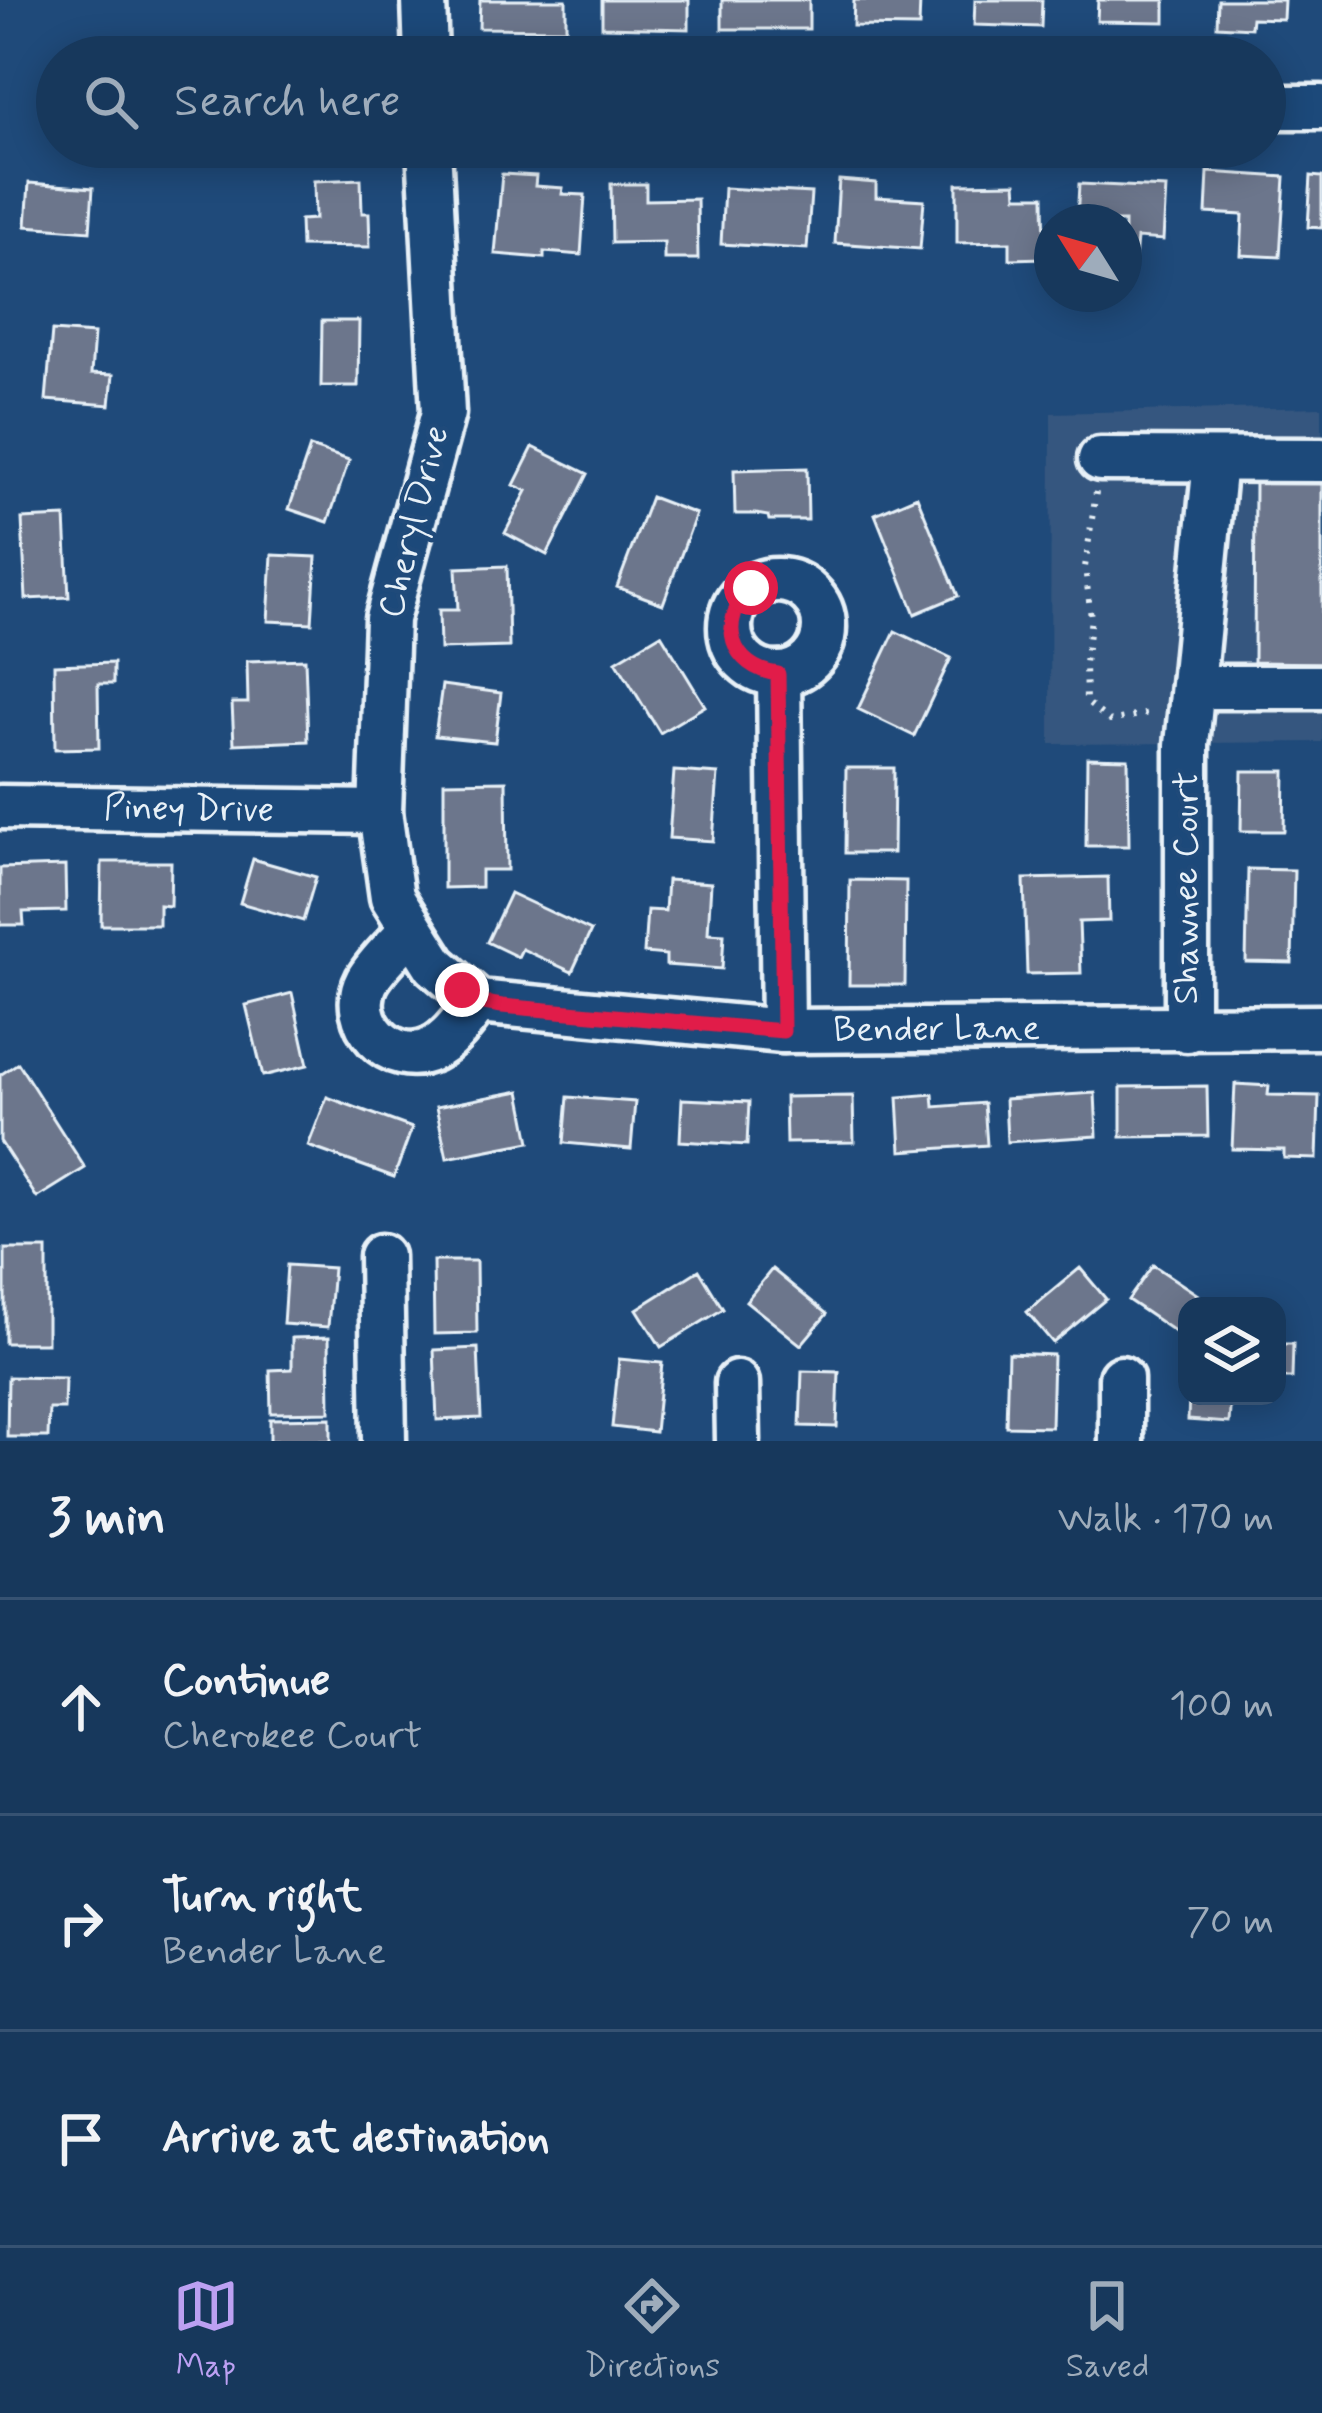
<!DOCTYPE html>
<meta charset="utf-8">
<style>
:root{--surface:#17385c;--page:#203f62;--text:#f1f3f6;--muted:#9eacbb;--line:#365272;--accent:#bca0f2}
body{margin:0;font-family:Mynerve,sans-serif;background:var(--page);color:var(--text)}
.controls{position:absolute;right:36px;bottom:36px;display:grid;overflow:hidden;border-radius:24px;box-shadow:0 6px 30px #0003}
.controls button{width:108px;height:108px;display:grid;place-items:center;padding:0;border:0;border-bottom:3px solid var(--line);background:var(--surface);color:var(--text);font:60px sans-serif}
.compass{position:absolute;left:1034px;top:204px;width:108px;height:108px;border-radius:50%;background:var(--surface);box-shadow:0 6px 30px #0003;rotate:307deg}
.stop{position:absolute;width:36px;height:36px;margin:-27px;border:9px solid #e11d48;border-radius:50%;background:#fff}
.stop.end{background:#e11d48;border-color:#fff;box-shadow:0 3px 12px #0008}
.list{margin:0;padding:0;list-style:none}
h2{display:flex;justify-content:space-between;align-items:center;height:156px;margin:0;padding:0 48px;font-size:51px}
h2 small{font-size:39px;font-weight:400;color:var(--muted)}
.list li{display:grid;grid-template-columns:78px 1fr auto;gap:36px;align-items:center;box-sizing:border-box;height:216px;padding:0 48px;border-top:3px solid var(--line)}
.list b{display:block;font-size:45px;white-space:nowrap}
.list p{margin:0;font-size:39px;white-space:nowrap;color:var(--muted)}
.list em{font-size:39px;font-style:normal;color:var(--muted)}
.icon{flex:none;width:66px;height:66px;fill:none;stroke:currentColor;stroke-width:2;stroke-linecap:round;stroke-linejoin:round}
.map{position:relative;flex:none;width:1322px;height:1441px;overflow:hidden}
.search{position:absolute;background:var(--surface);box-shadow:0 6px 30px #0003;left:36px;right:36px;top:36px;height:132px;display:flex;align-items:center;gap:30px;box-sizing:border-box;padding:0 42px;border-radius:66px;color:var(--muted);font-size:45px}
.sheet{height:804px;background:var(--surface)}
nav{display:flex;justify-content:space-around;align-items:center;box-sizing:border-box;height:168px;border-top:3px solid var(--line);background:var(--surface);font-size:33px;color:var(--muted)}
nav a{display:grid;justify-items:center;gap:6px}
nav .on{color:var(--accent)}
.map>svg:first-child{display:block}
</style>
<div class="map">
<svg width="1322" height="1441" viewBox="0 0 1322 1441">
<rect width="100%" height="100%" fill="#1f4a7a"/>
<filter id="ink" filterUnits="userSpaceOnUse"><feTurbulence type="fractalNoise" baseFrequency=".00833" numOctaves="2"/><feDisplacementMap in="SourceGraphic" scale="24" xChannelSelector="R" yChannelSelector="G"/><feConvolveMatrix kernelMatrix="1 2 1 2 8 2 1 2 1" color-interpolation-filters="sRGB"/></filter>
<g filter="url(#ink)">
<path fill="#36577f" d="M1322,407V742L1050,744L1051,413Z"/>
<path fill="#6c768c" stroke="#e8f1f8" stroke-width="3" d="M480,0H566V29L479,28Z
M602,0H689V29L602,27Z
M722,0H809V29H722Z
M854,0H920L919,27L853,26Z
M975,0H1042L1041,27L974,25Z
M1098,0H1165V22L1097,21Z
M1218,0H1284L1283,19L1252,18L1251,28L1217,26Z
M1208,172L1285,177L1280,257L1241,255L1243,215L1206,213Z
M502,174L536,176L535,186L563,188L562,194L585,195L581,255L544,252V258L495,254Z
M1311,176L1322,177V228L1308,227Z
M361,179L362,213H369L370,247L301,246L300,220L315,219L314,181Z
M839,180L876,183V197L924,200L920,249L835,243Z
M29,183L93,188L90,231L26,226Z
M1016,183L1017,196H1044L1045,258L1010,259V242L957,243V184Z
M611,184H646V200L697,199L698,259H664V242L612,243Z
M1079,184L1166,188L1163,240L1137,238L1135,260L1124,259V222H1077Z
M724,188L811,193L807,249L721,244Z
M322,321H359L358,386H321Z
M52,331L94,334L91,374L113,375L110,405L46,400Z
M310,447L349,460L328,522L289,509Z
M533,447L588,474L547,555L505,533L527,491L514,485Z
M807,468L808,520H769L768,516L756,514H735L734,470Z
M1255,482L1322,483V663L1254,662Z
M917,496L958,596L915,614L875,514Z
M651,497L696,514L663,604L617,587Z
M65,517L69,597L26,599L22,519Z
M272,555L316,557L312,623L268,621Z
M507,566L509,647L440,649L439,610H458L456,568Z
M895,631L951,658L914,736L858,709Z
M661,634L705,706L660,733L616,661Z
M305,659L308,741L234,744L232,703H248L247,661Z
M113,663V684H98L99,748L55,749L54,665Z
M442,685L501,693L495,742L435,736Z
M1087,758L1128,759L1129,846H1086Z
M846,768H894L893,853H845Z
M674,771L718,774L713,841L669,838Z
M1242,771H1285L1284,831H1241Z
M506,781L507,870H481V887L444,888V782Z
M253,859L316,877L303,921L240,903Z
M102,862H171L170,906L159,905V925H101Z
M65,866L66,911L23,912L24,925H0V868Z
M1248,869L1294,870L1292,963L1246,962Z
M1108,877L1109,921L1079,922L1081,973L1027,974L1024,879Z
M667,880L711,883L708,933L724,934L722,969L666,965V955L644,953L647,910L665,911Z
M850,880L906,881L905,985H849Z
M510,893L591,931L572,972L522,949L518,957L487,942Z
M292,993L308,1065L263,1076L246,1005Z
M18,1063L85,1168L37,1198L0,1141V1075Z
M1235,1084L1269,1086L1268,1095L1319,1096L1317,1159L1284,1158V1150L1232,1149Z
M1207,1086L1208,1136L1121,1137V1087Z
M520,1091L530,1142L447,1158L436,1107Z
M1095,1093L1097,1136L1007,1142L1005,1099Z
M933,1094L934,1107L984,1103L987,1145L901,1151L898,1097Z
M853,1096L854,1142L786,1143L785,1097Z
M327,1097L412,1128L394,1177L308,1146Z
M568,1097L635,1102L631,1149L564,1143Z
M682,1099L749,1102L747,1145L680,1141Z
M5,1249H47V1343H5Z
M433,1261H476L477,1333L434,1334Z
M287,1265L333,1268L328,1327L283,1324Z
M1153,1265L1213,1305L1187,1306V1340L1128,1300Z
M1080,1268L1106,1299L1053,1343L1027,1312Z
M772,1269L827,1314L801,1345L746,1301Z
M699,1270L723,1309L661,1347L637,1309Z
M329,1337L330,1412L271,1413L270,1370L292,1369V1338Z
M1277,1344H1293L1292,1378H1277Z
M478,1348L481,1418L437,1420L434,1350Z
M1008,1353L1053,1355L1051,1427L1006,1426Z
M619,1359L662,1363L655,1432L612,1427Z
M802,1371L839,1372L837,1427L800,1426Z
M8,1377L65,1378L64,1409H49L48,1437H7Z
M1189,1396H1231L1229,1423L1188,1420Z
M331,1418V1441H270V1419Z"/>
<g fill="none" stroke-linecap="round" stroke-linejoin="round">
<defs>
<g id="minor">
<path d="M424,0L426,57"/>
<path d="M1265,107H1322"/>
<path id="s1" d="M429,147L443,413L387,619L380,812L392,897L435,965L478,1002L783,1031L1322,1027"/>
<path d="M1100,459L1322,460"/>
<circle cx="777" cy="627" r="47"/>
<path d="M779,674L783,1031"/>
<path d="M1194,687H1322"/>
<path id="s2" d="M0,807L380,812"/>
<path d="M410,930C397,946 377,963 367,981C346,1021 391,1069 432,1049C451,1040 465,1018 478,1002"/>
<path d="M1187,1030V745L1215,461"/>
<path d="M381,1256L384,1441"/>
<path d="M1121,1378V1441"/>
<path d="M737,1383L738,1441"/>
</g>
</defs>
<use href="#minor" stroke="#e8f1f8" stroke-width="51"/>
<path stroke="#e8f1f8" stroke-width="6" stroke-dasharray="3 9" stroke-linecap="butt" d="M1096,492L1085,567L1091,618L1085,663L1086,702L1110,721L1154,712"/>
<use href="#minor" stroke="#1f4a7a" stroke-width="42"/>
</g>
</g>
<g fill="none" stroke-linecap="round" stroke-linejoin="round" filter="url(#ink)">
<path stroke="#e11d48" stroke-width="15" d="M462,990L478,1002L502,1006L783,1031L778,674C730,668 717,621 751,588"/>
</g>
<g text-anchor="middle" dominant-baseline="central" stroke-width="9" stroke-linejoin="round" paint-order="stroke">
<g font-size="36" fill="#e8f1f8" stroke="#1f4a7a">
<text transform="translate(415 522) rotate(-76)">Cheryl Drive</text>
<text stroke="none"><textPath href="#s2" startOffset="189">Piney Drive</textPath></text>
<text transform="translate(1187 888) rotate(-90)">Shawnee Court</text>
<text stroke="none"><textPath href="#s1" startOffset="1356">Bender Lane</textPath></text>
</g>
</g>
</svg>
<div class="controls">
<button><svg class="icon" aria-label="layers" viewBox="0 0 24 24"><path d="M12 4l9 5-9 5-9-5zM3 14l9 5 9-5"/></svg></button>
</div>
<svg class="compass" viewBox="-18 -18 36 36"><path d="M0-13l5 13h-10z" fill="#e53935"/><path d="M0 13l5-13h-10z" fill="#9eacbb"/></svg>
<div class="stop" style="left:751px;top:588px"></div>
<div class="stop end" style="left:462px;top:990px"></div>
<div class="search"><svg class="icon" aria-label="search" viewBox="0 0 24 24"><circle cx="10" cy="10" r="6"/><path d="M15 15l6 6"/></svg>Search here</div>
</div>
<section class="sheet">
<h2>3 min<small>Walk · 170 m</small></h2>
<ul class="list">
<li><svg class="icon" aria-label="ahead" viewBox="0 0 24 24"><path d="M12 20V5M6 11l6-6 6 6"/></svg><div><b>Continue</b><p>Cherokee Court</p></div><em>100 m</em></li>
<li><svg class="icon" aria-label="right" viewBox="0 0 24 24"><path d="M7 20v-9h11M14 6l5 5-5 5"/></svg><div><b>Turn right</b><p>Bender Lane</p></div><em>70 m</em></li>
<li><svg class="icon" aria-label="arrive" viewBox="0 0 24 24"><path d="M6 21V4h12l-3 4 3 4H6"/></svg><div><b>Arrive at destination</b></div></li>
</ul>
</section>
<nav>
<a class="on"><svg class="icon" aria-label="map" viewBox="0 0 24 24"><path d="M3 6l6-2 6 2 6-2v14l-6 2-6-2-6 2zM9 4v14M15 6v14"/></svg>Map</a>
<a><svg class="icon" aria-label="directions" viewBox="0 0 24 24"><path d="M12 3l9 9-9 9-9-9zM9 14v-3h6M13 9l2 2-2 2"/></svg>Directions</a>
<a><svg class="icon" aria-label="saved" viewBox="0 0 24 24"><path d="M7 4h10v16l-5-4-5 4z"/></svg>Saved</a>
</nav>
